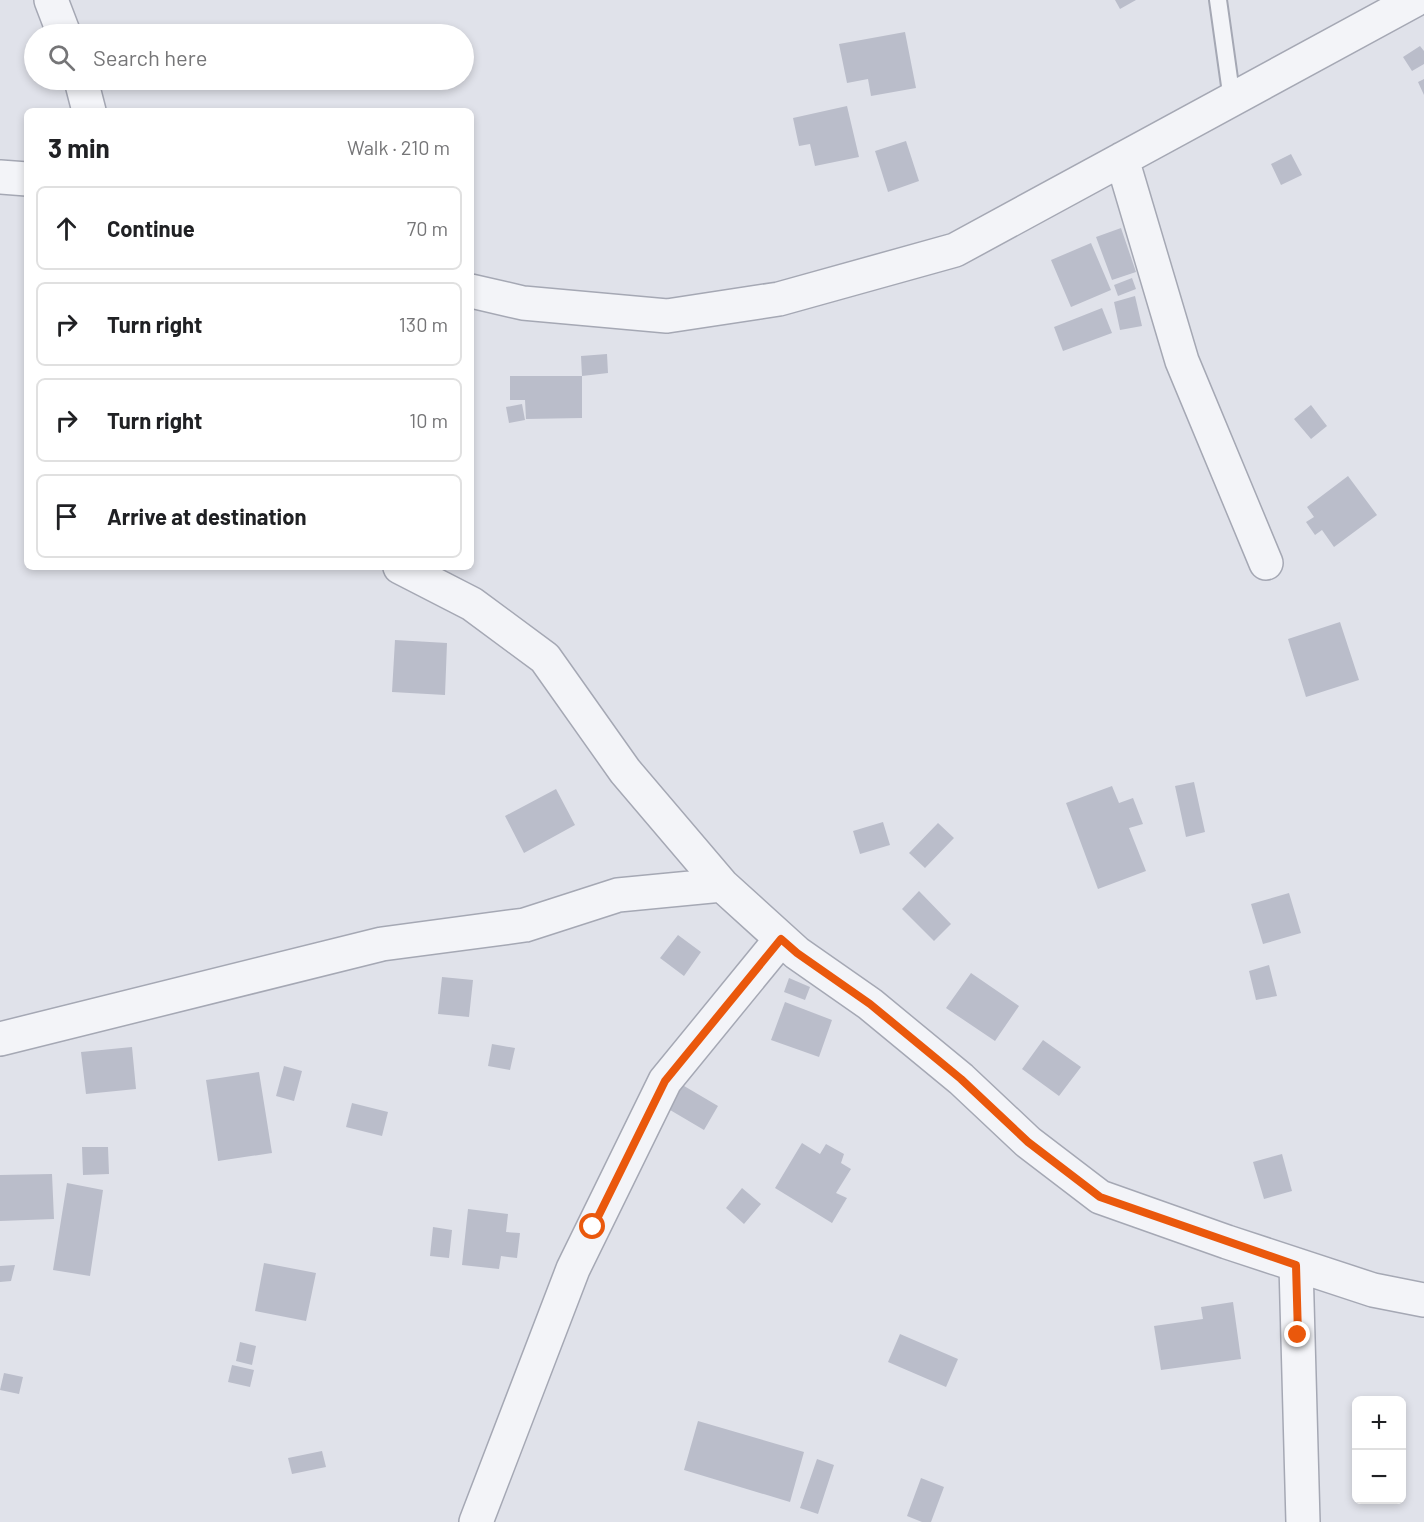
<!DOCTYPE html>
<meta charset="utf-8">
<style>
:root{--surface:#fff;--page:#f2f2f2;--text:#202124;--muted:#757577;--line:#e0e0e0}
body{margin:0;font-family:Barlow,sans-serif;background:var(--page);color:var(--text)}
.controls{position:absolute;right:18px;bottom:18px;display:grid;overflow:hidden;border-radius:9px;box-shadow:0 3px 9px #0003}
.controls button{width:54px;height:54px;display:grid;place-items:center;padding:0;border:0;border-bottom:2px solid var(--line);background:var(--surface);color:var(--text);font:30px sans-serif}
.stop{position:absolute;width:18px;height:18px;margin:-14px;border:4px solid #ea580c;border-radius:50%;background:#fff}
.stop.end{background:#ea580c;border-color:#fff;box-shadow:0 2px 6px #0008}
.list{margin:0;padding:0;list-style:none}
h2{display:flex;justify-content:space-between;align-items:center;height:78px;margin:0;padding:0 24px;font-size:26px}
h2 small{font-size:20px;font-weight:400;color:var(--muted)}
.list li{display:grid;grid-template-columns:39px 1fr auto;gap:18px;align-items:center;box-sizing:border-box;height:84px;margin:0 12px 12px;padding:0 12px;border:2px solid var(--line);border-radius:9px}
.list b{display:block;font-size:22px;white-space:nowrap}
.list em{font-size:20px;font-style:normal;color:var(--muted)}
.icon{flex:none;width:33px;height:33px;fill:none;stroke:currentColor;stroke-width:2;stroke-linecap:round;stroke-linejoin:round}
.map{position:relative;flex:none;width:1424px;height:1522px;overflow:hidden}
.search{position:absolute;background:var(--surface);box-shadow:0 3px 9px #0003;left:24px;top:24px;width:450px;height:66px;display:flex;align-items:center;gap:15px;box-sizing:border-box;padding:0 21px;border-radius:33px;color:var(--muted);font-size:22px}
.panel{position:absolute;background:var(--surface);box-shadow:0 3px 9px #0003;left:24px;top:108px;width:450px;height:462px;border-radius:9px}
.map>svg:first-child{display:block}
</style>
<div class="map">
<svg width="1424" height="1522" viewBox="0 0 1424 1522">
<rect width="100%" height="100%" fill="#e0e2ea"/>
<path fill="#babdca" d="M1115,0H1136L1120,9Z
M905,32L916,88L871,96L868,79L847,83L839,44Z
M1420,46L1424,51V64L1412,71L1403,57Z
M1424,79V95L1418,82Z
M847,106L859,157L815,166L810,144L799,146L793,118Z
M906,141L919,181L888,192L875,151Z
M1291,154L1302,175L1281,185L1271,164Z
M1121,228L1136,272L1112,280L1096,237Z
M1091,243L1111,290L1071,307L1051,260Z
M1132,278L1136,289L1118,296L1114,285Z
M1135,296L1142,326L1120,330L1114,302Z
M1102,308L1112,333L1063,351L1054,327Z
M607,354L608,373L582,376L581,356Z
M510,376H582V418L526,419L525,400H510Z
M522,404L525,420L509,423L506,407Z
M1311,405L1327,426L1311,439L1294,419Z
M1348,476L1377,515L1334,547L1322,530L1315,535L1306,522L1314,517L1307,507Z
M1340,622L1359,680L1306,697L1288,639Z
M395,640L447,643L445,695L392,692Z
M1194,782L1205,832L1186,837L1175,786Z
M1112,786L1119,803L1133,798L1143,824L1129,828L1146,871L1098,889L1066,803Z
M556,789L575,825L524,853L505,816Z
M883,822L890,845L860,854L853,831Z
M938,823L954,838L925,868L909,853Z
M919,891L951,924L934,941L902,909Z
M1289,893L1301,933L1263,944L1251,904Z
M678,935L701,952L684,976L660,958Z
M1269,965L1277,996L1256,1000L1249,971Z
M971,973L1019,1006L995,1041L946,1008Z
M442,977L473,980L469,1017L438,1014Z
M789,978L810,987L805,1000L784,992Z
M785,1002L832,1020L819,1057L771,1040Z
M1043,1040L1081,1067L1059,1096L1022,1069Z
M492,1044L515,1048L510,1070L488,1066Z
M132,1047L136,1089L86,1094L81,1052Z
M284,1066L302,1071L294,1101L276,1096Z
M259,1072L272,1153L218,1161L206,1080Z
M679,1083L718,1106L704,1130L665,1107Z
M352,1103L388,1112L382,1136L346,1127Z
M802,1143L820,1154L826,1144L844,1154L841,1163L851,1169L836,1193L847,1198L832,1223L775,1188Z
M82,1147H108L109,1174L83,1175Z
M1282,1154L1292,1191L1264,1199L1253,1162Z
M52,1174L54,1219L0,1221V1175Z
M67,1183L103,1190L90,1276L53,1270Z
M742,1188L761,1204L744,1224L726,1208Z
M468,1209L508,1214L506,1232L520,1233L517,1258L501,1256L499,1269L462,1265Z
M433,1227L452,1230L449,1258L430,1256Z
M264,1263L316,1273L306,1321L255,1311Z
M15,1265L11,1281L0,1282V1266Z
M1233,1302L1241,1359L1161,1370L1154,1326L1203,1319L1201,1307Z
M900,1334L958,1359L946,1387L888,1362Z
M240,1342L256,1346L252,1365L236,1361Z
M232,1365L254,1370L250,1387L228,1382Z
M4,1373L23,1377L19,1394L0,1390Z
M698,1421L804,1452L790,1502L684,1470Z
M322,1451L326,1467L292,1474L288,1458Z
M817,1459L834,1465L818,1514L800,1508Z
M921,1478L944,1487L931,1522H922L907,1516Z"/>
<g fill="none" stroke-linecap="round" stroke-linejoin="round">
<defs>
<path id="lane" d="M1218,0L1232,100"/>
<path id="street" d="M51,0L64,34
M81,80L89,111
M1122,159L1182,361L1266,563
M0,177L27,179
M471,291L523,303L667,316L779,299L955,250L1415,0
M400,567L472,604L545,658L625,771L722,885L797,953L870,1004L961,1079L1028,1142L1100,1197L1227,1242L1373,1290L1424,1300
M0,1039L382,944L525,925L618,895L722,885
M1296,1265L1303,1522
M476,1522L573,1269L665,1081L781,939"/>
</defs>
<use href="#lane" stroke="#a5a8b4" stroke-width="20"/>
<use href="#street" stroke="#a5a8b4" stroke-width="36"/>
<use href="#lane" stroke="#f3f4f8" stroke-width="16"/>
<use href="#street" stroke="#f3f4f8" stroke-width="33"/>
</g>
<g fill="none" stroke-linecap="round" stroke-linejoin="round">
<path stroke="#ea580c" stroke-width="8" d="M593,1227L665,1081L781,939L797,953L870,1004L961,1079L1028,1142L1100,1197L1296,1265L1298,1335"/>
</g>
</svg>
<div class="controls">
<button>+</button>
<button>−</button>
</div>
<div class="stop" style="left:593px;top:1227px"></div>
<div class="stop end" style="left:1298px;top:1335px"></div>
<div class="search"><svg class="icon" aria-label="search" viewBox="0 0 24 24"><circle cx="10" cy="10" r="6"/><path d="M15 15l6 6"/></svg>Search here</div>
<section class="panel">
<h2>3 min<small>Walk · 210 m</small></h2>
<ul class="list">
<li><svg class="icon" aria-label="ahead" viewBox="0 0 24 24"><path d="M12 20V5M6 11l6-6 6 6"/></svg><div><b>Continue</b></div><em>70 m</em></li>
<li><svg class="icon" aria-label="right" viewBox="0 0 24 24"><path d="M7 20v-9h11M14 6l5 5-5 5"/></svg><div><b>Turn right</b></div><em>130 m</em></li>
<li><svg class="icon" aria-label="right" viewBox="0 0 24 24"><path d="M7 20v-9h11M14 6l5 5-5 5"/></svg><div><b>Turn right</b></div><em>10 m</em></li>
<li><svg class="icon" aria-label="arrive" viewBox="0 0 24 24"><path d="M6 21V4h12l-3 4 3 4H6"/></svg><div><b>Arrive at destination</b></div></li>
</ul>
</section>
</div>
